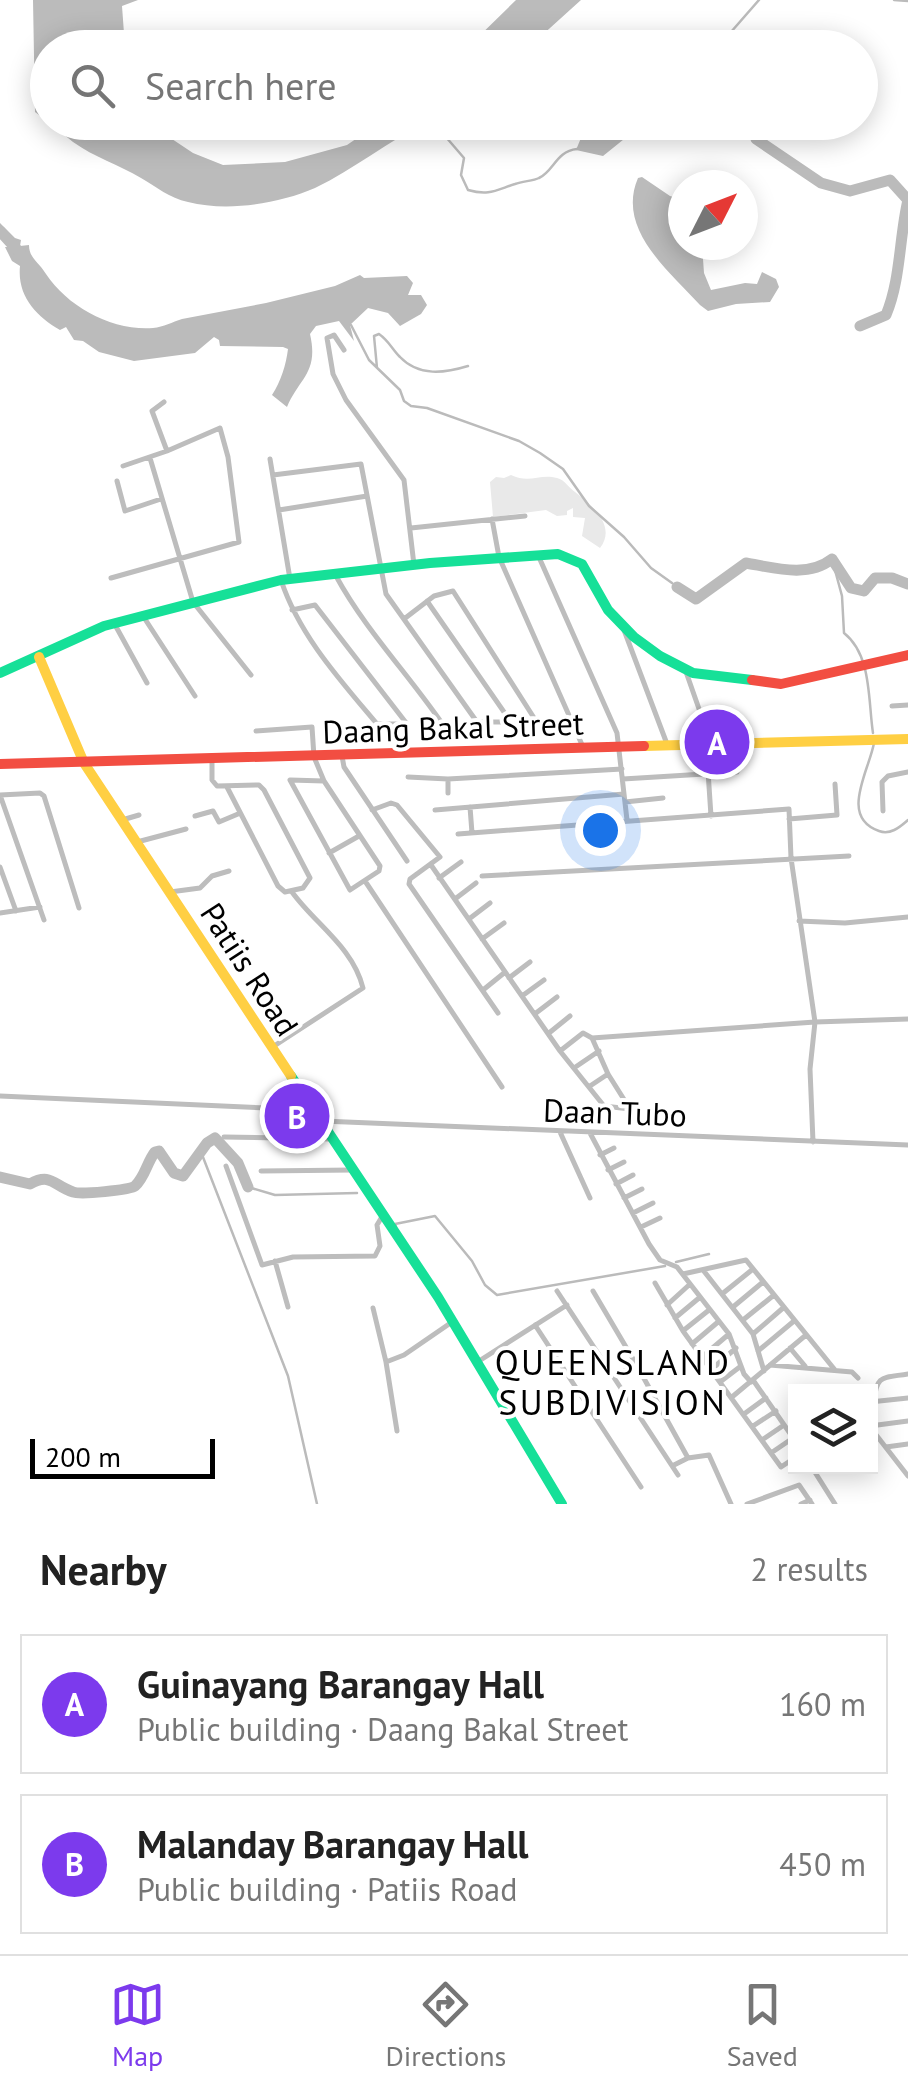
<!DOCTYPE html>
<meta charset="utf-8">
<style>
:root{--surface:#fff;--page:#f2f2f2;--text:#222;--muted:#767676;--line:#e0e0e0;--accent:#7c3aed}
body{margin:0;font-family:"PT Sans",sans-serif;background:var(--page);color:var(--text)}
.controls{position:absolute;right:30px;bottom:30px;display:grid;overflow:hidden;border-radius:0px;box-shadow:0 5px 25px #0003}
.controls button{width:90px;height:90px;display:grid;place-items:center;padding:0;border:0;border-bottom:2px solid var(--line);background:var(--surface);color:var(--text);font:50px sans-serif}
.compass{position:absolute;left:668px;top:170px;width:90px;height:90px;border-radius:50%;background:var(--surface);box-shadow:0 5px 25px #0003;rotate:48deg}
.scale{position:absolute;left:30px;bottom:25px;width:185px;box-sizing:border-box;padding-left:10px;border:5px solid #000;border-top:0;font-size:28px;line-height:35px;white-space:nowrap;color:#000;-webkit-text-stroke:8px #fff;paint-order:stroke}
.you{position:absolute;left:600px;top:830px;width:35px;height:35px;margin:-25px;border:8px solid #fff;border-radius:50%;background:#1a73e8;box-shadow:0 0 0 15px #1a73e833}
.badge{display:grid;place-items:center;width:65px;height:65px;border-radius:50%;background:var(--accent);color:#fff;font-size:32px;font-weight:700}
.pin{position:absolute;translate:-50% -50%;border:5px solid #fff;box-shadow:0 2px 10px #0006}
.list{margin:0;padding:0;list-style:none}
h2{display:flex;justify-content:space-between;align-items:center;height:130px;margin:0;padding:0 40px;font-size:42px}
h2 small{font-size:32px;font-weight:400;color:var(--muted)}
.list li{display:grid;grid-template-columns:65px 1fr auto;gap:30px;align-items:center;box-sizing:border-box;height:140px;margin:0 20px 20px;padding:0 20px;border:2px solid var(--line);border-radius:0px}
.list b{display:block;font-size:38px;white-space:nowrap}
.list p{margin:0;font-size:32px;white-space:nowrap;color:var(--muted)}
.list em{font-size:32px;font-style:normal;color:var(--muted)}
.icon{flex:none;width:55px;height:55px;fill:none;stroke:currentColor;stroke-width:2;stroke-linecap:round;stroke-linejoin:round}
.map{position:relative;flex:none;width:908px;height:1504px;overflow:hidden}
.search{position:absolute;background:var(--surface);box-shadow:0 5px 25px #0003;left:30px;right:30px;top:30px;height:110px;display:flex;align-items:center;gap:25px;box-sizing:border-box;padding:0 35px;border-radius:55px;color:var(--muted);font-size:38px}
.sheet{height:450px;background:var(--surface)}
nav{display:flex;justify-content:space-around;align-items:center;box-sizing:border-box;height:140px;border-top:2px solid var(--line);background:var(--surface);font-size:28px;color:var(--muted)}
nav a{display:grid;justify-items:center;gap:5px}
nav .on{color:var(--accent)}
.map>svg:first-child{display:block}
</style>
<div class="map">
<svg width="908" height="1504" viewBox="0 0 908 1504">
<rect width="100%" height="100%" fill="#fff"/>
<path fill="#e9e9e9" d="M511,475C530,484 540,473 557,478C565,480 568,487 575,492C592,505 617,526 600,548L582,536L585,518L573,517V508L567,511V515L557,516L546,510L493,517L490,482L496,477L504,478Z"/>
<path fill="#bbb" d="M33,0H138L122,6L125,47L48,48L47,121L35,112Z
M516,0H581L529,47H468Z
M50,123H158L169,137L193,153L223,165L285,162L347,145L379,123H427C387,141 355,169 315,188C278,204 227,212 188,202C169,198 157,187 141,178C119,165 94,157 73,142C65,136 58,129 50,123Z
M592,123V122L644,123L603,156L576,150L583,133Z
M642,177L670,196L683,200V245H702L704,273L711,290L745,283L757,284L762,272L776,279L779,287L770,302L736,304L708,311L700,305C669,271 616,229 638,178Z
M0,223L15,238L21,240L20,246L29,245C29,258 38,261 46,274C68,307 112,331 153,328C164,327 172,322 182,319L266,303L335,286L360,275L364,278L407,276L413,283L408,295H421L427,305L421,314L400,326L388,313L368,308L350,325L354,341L339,321L316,326L310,334C319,373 299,378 287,407L272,395C281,381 286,365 288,349L283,347L220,346L219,340L214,337L195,353L134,361L99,352L83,341L74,340L66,327L60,330C36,316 17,296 20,266L12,261L5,247H10L11,239L0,237Z"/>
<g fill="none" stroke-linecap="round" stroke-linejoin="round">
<path stroke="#bbb" stroke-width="2.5" d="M894,0L908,1
M703,48L731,32L759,0
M433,122L464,158L461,175L468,190C489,196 496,190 515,184C523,181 533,181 539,178C554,171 556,151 577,149
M351,325L369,360L400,390L404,401L411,406L427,408L519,441L540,453L563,469L589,506L624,537L651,568L672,583
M377,368L374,336L379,334C389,341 392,349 400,357C419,377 445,373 468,366
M832,559L842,596L844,633C872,655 868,701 873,733
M874,743C869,771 839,817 879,831C890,835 899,828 908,820
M201,1152L288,1376L317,1504
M248,1187L275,1195L357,1193
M396,1227L395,1224L435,1216L472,1261L485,1285L497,1295L665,1266
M676,1262L709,1254"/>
<path stroke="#bbb" stroke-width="11" d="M756,139L821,183L850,191L890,180L908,200C899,238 901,279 886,315L860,326
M0,231L20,253
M677,587L696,599L746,563C775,568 808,578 832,559L851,588L864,591L875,578H892L908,584
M0,1177L30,1184C51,1172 54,1186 73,1192C80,1195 130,1190 135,1186C145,1177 147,1162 155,1152L159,1151L174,1173L183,1176L207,1143L215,1138L238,1163L248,1187"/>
<path stroke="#bdbdbd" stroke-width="5" d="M344,350L334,335L327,338L333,374L346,400L404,480L414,565
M164,402L152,411L167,451
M150,458L193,602L251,675
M270,459L290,579
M273,475L361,464L386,594L477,722H537
M117,481L125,511L161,499
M279,510L367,496
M492,519L499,557L583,747
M411,528L525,516
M538,555L617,733L627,820
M336,576C367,633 414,680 450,735
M111,578L239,542L228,457L220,428L167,451L123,466
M281,580C299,635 340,680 377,724H407
M427,601L511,722
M292,610L315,605L407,724
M143,616L195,696
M404,619L434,596L453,591L536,721
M114,623L147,683
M624,630L667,744
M685,669L705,726L711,816
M892,706L908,705
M256,731L312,727L314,757L324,781L380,866L379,871L350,890L290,780L324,781
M342,756L344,767L407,861
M212,759V780L217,786L259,785L264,790L310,878L303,888L285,892L278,886L227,787
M408,777L448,779L622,769
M448,779V793
M623,779L737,772
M0,795L40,793L44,796L79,908
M0,795L44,920
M625,802L663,798
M470,807L472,833
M372,810L391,803L397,805L440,857L410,879L409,884L498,1013
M435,810L624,794
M883,811L882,782L888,776L908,772
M195,816L213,811L219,822L238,814
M789,819L837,815L835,784
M122,820L139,815
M458,834L789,809L791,858L815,1022L810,1069L813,1142
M137,842L186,829
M329,853L359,836
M431,865L560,1051L604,1106L630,1109
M0,867L16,911
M482,876L849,856
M439,878L461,862
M365,881L502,1087
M170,892L200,888L212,876L229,871
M455,899L476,883
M0,913L40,907
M469,919L490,903
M799,921L845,923L908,917
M482,939L504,923
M509,978L530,962
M483,990L504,973
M522,996L544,980
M536,1013L557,997
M549,1033L570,1016
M592,1038L815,1022L908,1019
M271,1048L363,988C353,947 315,924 292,892
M560,1051L583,1033L592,1038L608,1074L630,1109
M574,1068L599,1051
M590,1086L608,1074
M0,1096L312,1110
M322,1121L908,1145
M560,1132L590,1198
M590,1133L649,1244L660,1260L677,1267L729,1334L744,1374L751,1382
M224,1137L332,1139
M600,1155L614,1148
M226,1166L262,1265L293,1257L375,1256L380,1246L377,1225L383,1215
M608,1170L624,1162
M261,1171L353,1170
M616,1184L633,1175
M624,1198L642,1189
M633,1213L653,1203
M641,1227L660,1218
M275,1261L288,1307
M703,1270L753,1334L764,1371
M683,1274L746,1260L835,1370
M655,1283L683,1331L781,1467L796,1457
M557,1291L678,1475
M593,1291L636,1364
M722,1294L753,1269
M667,1305L689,1285
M733,1307L763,1282
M373,1308L386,1362L397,1431
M675,1318L699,1298
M743,1320L774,1295
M535,1325L641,1487
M684,1330L709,1310
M753,1334L783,1308
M692,1344L718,1322
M790,1348L805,1366
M758,1351L794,1321
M702,1357L729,1334
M479,1361L567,1305
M386,1362L404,1355L452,1322
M770,1365L852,1372L858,1378
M712,1369L736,1348
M616,1376L636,1364L688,1458L674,1465
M753,1380L796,1442
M720,1382L741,1366
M732,1397L806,1335
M870,1402L908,1398
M874,1402C876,1374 883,1378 908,1374
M744,1414L766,1398
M753,1426L776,1411
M870,1426L908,1421
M870,1427L908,1476
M762,1440L784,1425
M886,1447L908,1444
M771,1453L793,1438
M688,1458L709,1455L731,1504
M811,1466L835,1504
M747,1504L799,1485L812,1504
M801,1504L810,1500"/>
<path stroke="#16e098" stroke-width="10" d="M0,673L104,626L281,580L430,563L558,554L582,564L608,610L634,637L660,656L693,673L752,680
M291,1076L438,1297L562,1504"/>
<path stroke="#ffcf43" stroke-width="10" d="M39,657L84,763L291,1076
M644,746L908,739"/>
<path stroke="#f24e42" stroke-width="10" d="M752,680L781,684L908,655
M0,764L644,746"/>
</g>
<g text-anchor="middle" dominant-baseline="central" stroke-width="8" stroke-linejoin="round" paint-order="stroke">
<g font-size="32" fill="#000" stroke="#fff">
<text transform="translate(453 727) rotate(-2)">Daang Bakal Street</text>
<text transform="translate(250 969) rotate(57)">Patiis Road</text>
<text transform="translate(615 1112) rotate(2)">Daan Tubo</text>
</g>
<g font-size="35" letter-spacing="2.5" fill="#000" stroke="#fff">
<text x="613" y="1362">QUEENSLAND<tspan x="613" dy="40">SUBDIVISION</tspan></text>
</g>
</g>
</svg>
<div class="controls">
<button><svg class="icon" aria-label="layers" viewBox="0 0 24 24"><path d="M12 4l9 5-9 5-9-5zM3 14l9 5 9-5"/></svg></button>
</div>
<svg class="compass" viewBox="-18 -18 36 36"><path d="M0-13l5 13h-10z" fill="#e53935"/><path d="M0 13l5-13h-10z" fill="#767676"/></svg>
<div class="scale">200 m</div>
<div class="you"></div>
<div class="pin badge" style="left:717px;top:742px">A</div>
<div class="pin badge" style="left:297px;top:1116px">B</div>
<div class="search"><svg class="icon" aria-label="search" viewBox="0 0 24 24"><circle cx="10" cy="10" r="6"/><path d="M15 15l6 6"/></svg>Search here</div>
</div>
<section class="sheet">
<h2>Nearby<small>2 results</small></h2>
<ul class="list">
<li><span class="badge">A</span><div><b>Guinayang Barangay Hall</b><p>Public building · Daang Bakal Street</p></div><em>160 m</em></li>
<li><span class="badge">B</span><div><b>Malanday Barangay Hall</b><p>Public building · Patiis Road</p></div><em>450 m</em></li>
</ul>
</section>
<nav>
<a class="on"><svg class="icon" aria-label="map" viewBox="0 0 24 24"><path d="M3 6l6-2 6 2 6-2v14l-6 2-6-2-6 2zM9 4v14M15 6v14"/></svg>Map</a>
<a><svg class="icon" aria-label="directions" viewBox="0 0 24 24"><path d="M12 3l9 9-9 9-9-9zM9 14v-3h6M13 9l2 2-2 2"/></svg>Directions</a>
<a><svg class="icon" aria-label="saved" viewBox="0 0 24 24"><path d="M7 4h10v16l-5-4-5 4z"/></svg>Saved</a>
</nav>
